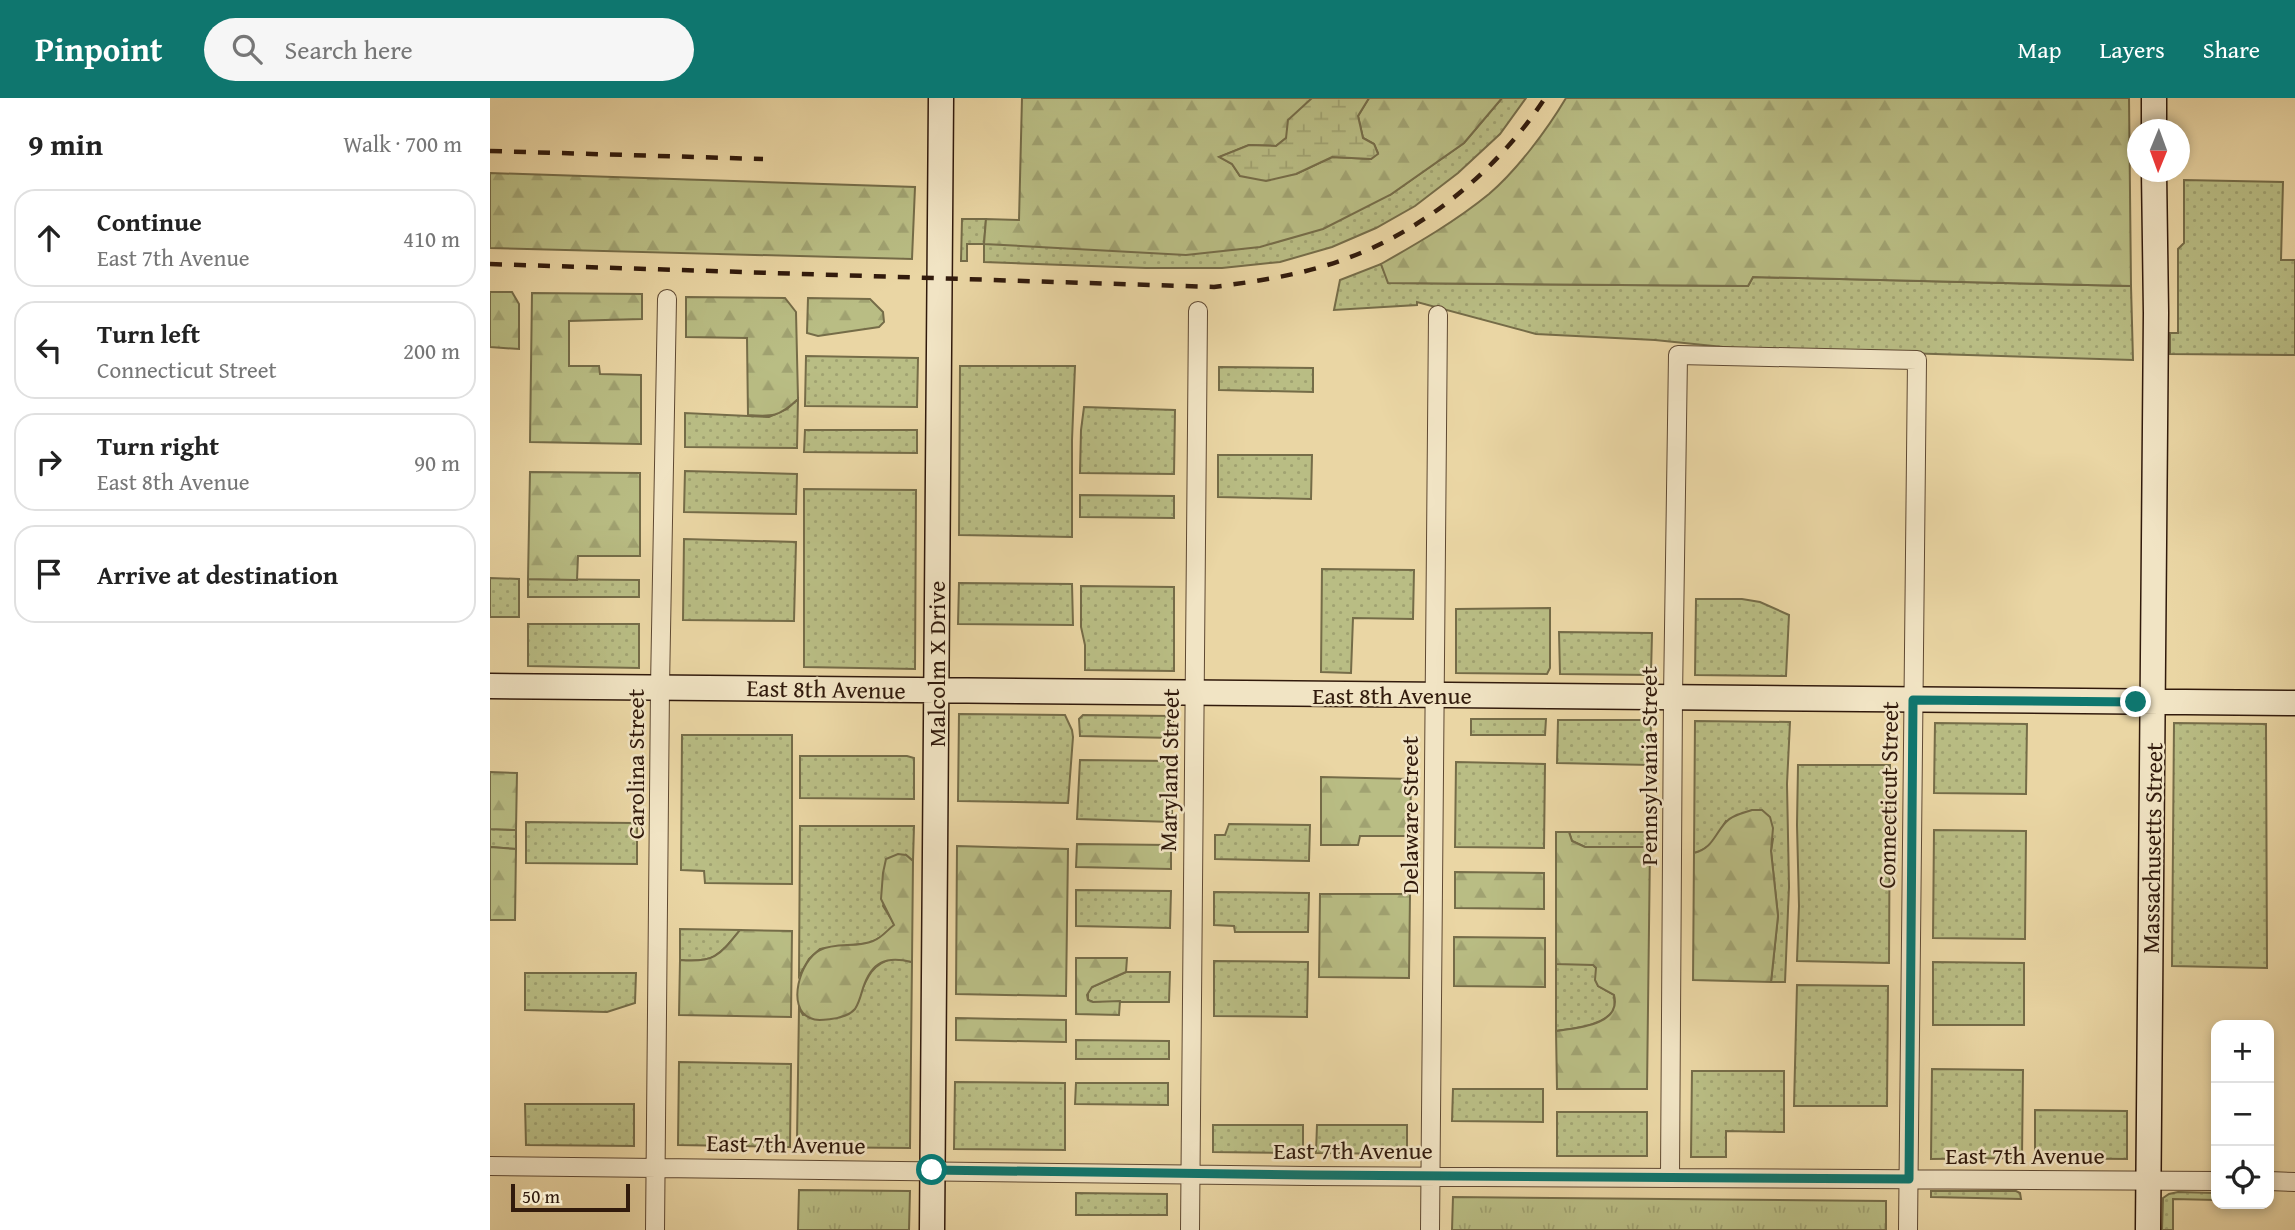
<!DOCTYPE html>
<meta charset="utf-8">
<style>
:root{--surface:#fff;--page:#f6f6f6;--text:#222;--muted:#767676;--line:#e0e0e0;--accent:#0f766e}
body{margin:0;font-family:"Gentium Book Plus",serif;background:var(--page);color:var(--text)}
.controls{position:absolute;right:21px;bottom:21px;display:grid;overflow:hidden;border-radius:14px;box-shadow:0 4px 10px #0003}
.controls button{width:63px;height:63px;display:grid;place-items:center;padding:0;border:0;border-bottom:2px solid var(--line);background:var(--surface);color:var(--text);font:35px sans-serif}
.compass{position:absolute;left:1637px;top:21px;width:63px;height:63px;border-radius:50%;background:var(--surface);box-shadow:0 4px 10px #0003;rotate:181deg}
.scale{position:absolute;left:21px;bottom:18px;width:119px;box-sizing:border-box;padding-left:7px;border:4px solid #311a0c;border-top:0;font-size:19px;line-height:24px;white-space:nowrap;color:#311a0c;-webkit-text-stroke:5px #f1e4c4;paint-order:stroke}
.stop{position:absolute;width:21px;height:21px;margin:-16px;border:5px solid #0f766e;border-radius:50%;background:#fff}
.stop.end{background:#0f766e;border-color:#fff;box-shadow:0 2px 7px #0008}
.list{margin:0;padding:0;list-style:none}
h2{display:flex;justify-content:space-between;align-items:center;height:91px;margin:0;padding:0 28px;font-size:30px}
h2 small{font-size:23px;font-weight:400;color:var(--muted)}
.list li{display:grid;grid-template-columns:46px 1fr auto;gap:21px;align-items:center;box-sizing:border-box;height:98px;margin:0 14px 14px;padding:0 14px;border:2px solid var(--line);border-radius:21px}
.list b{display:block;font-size:26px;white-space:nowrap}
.list p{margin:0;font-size:23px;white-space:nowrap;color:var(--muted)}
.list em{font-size:23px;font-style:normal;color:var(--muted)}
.icon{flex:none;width:38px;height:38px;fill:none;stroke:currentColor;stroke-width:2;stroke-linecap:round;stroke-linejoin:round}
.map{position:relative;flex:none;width:1805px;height:1132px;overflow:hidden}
header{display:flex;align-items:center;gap:42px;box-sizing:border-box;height:98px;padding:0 35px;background:var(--accent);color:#fff}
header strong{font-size:33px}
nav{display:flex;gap:38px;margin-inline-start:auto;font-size:24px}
.search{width:490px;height:63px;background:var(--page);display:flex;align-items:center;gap:18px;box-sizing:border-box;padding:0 24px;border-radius:38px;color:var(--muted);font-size:26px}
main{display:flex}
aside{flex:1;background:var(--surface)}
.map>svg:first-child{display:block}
</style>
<header>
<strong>Pinpoint</strong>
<div class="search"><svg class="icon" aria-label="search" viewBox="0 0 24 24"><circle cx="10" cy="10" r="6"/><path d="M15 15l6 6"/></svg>Search here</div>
<nav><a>Map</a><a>Layers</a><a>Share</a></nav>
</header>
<main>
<aside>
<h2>9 min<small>Walk · 700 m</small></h2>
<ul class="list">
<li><svg class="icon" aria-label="ahead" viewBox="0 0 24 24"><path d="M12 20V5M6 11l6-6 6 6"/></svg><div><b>Continue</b><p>East 7th Avenue</p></div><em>410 m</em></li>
<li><svg class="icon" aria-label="left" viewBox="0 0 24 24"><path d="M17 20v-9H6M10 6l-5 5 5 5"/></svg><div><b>Turn left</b><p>Connecticut Street</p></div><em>200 m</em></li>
<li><svg class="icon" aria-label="right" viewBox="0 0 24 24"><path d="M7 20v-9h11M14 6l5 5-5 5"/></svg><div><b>Turn right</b><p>East 8th Avenue</p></div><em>90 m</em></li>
<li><svg class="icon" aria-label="arrive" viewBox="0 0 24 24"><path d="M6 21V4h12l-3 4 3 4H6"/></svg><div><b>Arrive at destination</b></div></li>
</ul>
</aside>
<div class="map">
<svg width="1805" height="1132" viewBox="0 0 1805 1132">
<defs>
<pattern id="grass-dots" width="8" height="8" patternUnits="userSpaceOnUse" patternTransform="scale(1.75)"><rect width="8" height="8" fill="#b9bd84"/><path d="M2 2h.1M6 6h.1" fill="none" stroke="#a0a271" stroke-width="1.8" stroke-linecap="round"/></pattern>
<pattern id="forest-firs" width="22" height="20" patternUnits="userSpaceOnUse" patternTransform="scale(1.75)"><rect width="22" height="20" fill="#b9bd84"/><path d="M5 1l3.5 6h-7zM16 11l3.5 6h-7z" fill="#a0a271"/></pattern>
<pattern id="wetland-marsh" width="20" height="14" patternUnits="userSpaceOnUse" patternTransform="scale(1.75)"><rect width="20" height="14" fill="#b9bd84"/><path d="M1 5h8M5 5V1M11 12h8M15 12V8" fill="none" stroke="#a0a271"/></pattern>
<pattern id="park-tufts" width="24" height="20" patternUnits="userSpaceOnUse" patternTransform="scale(1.75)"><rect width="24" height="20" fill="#b9bd84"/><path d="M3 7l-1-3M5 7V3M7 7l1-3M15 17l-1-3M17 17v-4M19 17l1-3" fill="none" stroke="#a0a271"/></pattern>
</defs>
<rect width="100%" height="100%" fill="#ead6a4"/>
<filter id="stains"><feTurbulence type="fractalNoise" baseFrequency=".00286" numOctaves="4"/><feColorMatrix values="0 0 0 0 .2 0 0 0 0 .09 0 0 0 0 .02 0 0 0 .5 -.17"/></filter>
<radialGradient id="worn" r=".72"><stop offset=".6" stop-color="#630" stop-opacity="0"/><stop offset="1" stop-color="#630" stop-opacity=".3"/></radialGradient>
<path fill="url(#grass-dots)" stroke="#756c48" stroke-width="2" d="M1012,0H1036L1010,36L968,75L925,108L886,130L842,149L790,164L732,170H656L494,164V146H477V163H471L472,121H496L494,146L900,97L974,45Z
M1694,82L1793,84L1791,162H1805V257L1680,256V235H1688V151L1694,145Z
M891,166L899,185L1258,188L1263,179L1641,188L1643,262L1243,250L1165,242L1046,236L927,204V207L844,212L850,182Z
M316,258L428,260L427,309L315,308Z
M470,268H585L582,342V439L469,437Z
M729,269L823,270V294L729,292Z
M308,301L307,350L195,349V315L279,319L297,311Z
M594,309L685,312L684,376L590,375L591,332Z
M315,332H427V355L314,354Z
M728,357H822L821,401L728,399Z
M195,373L307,376L306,416L194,414Z
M314,391L426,392L425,571L314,569Z
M590,397L684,398V420L590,419Z
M194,441L306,444L304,523L193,522Z
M832,471L924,472L923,521L863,520L861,575L831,574Z
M0,480L29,481V519H0Z
M38,481L149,482V499H38Z
M469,485L582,486L583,527L468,526Z
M591,488L684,489V573L595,572V547L591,529Z
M1206,501H1252L1270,504L1299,517L1296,578L1205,577Z
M1060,510V570L1057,576L966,575V511Z
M38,526H149V570L38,568Z
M1069,534L1162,535L1161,577L1070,576Z
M469,616L575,617L582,632L583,639L578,705L468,703Z
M593,617L683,618V640L590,638L589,621Z
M981,621H1056L1055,637H981Z
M1068,622H1161L1160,667L1067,665Z
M1205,623L1300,624L1297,686L1299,789L1295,884H1281L1288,818L1281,753L1283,741L1236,723C1227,738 1221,751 1204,755Z
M1445,625L1537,626L1536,696L1444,695Z
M1684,625L1776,626L1777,870L1682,868Z
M192,637H302V786L215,785L214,773L191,772Z
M310,658H417L424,660V701L310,700Z
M590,662L682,663V724L587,721Z
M966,664L1055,666L1054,750L965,749Z
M1308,667H1400L1399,865L1307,863L1309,808L1307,727Z
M36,724L147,725V766L36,765Z
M739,726L820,727L819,763L725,761V737H735Z
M310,728H424L423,763L416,757L393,808L405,827L391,839L380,845L330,851L319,861L309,878Z
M0,731L26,732V751L0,749Z
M1444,732L1536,733L1535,841L1443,840Z
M1079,734H1160V749H1095L1082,743Z
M586,792L681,793L680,830L586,828Z
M724,794L819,795L818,834H745L744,828L724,827Z
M190,831L250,832C229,858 224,865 190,862Z
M405,860L422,864L420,1050L309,1049L307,1043L309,910L313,917L365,910C375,887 377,866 405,860Z
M724,863L818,864L817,919L724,918Z
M1443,864L1534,865V927H1443Z
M1089,865L1103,866L1106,870L1108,888L1124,897L1125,912C1112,928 1086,930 1066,933V866Z
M636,874H680L679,904H603L598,902V893L602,889Z
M35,875H146L145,905L117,914L35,912Z
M1307,887L1398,888L1397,1008H1304Z
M586,942L679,943V961H586Z
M189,964L301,966L300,1049L188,1047Z
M1442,971L1533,972L1532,1060L1441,1061Z
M1202,973H1294V1034L1236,1033V1059H1201Z
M465,984L575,985V1052L464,1051Z
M586,985H678V1007L585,1006Z
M963,991H1053V1024L962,1023Z
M35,1006H144V1048L36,1047Z
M1545,1012L1637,1013V1061L1545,1060Z
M1067,1014H1157V1058H1067Z
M723,1027H813V1055L723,1054Z
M827,1027H917V1056L826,1055Z
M1441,1093H1526L1530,1095L1531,1101L1441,1099Z
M1688,1094L1726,1095V1102L1683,1101V1132H1672L1673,1100L1679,1096Z
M586,1095L677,1096V1117H586Z"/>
<path fill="url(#forest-firs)" stroke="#756c48" stroke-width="2" d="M532,0H822L796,40L786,48L759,47L730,59L742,66L750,78L806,76L842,59L881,61L888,55L884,46L873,40L868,18L879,0H1012L974,45L900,97L833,131L770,149L696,157L494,146L496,121L529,122Z
M1076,0H1639L1641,188L1263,179L1258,188L898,185L891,166C928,145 966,123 999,96C1027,72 1057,32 1076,0Z
M0,75L425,89L422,161L0,150Z
M0,194H22L29,206V251L0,249Z
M42,195L152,196V221L79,223V268H109L110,276L151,277V346L40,344Z
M196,199L295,200L306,214L308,301C289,319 282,319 258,317L257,240L196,239Z
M318,200L380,201L393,214L394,224L389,229L328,238L317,235Z
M40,374L150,375V458H88L87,482L38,481Z
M0,674L27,675L26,732L0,731Z
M831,679L921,681L920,738H870L868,747H831Z
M1262,712H1272L1280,719L1283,730L1281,753L1288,818L1281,884L1203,882L1204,755C1222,751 1224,737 1236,724C1242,717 1253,715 1262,712Z
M1066,734H1079L1082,743L1095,749H1160L1157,991H1067L1066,933C1087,930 1132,927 1124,897L1108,888L1105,882L1106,870L1103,867L1066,866Z
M587,746L681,747V771L586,769Z
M467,748L578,751L576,898L466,896Z
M0,749L26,751L25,822H0Z
M408,756L416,757L423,763L422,864C396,858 382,863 373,890C371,897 369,905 365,911C359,918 349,920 341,921C333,922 327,923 320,920C296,910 310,862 330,852C346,844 367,850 383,843C392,840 397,832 404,827L391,801L393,775L396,761Z
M965,774L1054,775V811L965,810Z
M830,796H920L919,880L829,879Z
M250,832L302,833L301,919L189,917L190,862C224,865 229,858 250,832Z
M964,839L1055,840V889L964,888Z
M586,860H637L636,874L602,889L597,897L598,902L603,904L630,903L629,917L586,916Z
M466,920L576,922V944L466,942Z"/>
<path fill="url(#wetland-marsh)" stroke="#756c48" stroke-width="2" d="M822,0H879L868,18L873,40L884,46L888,56L881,61L842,59L806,76L776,83L750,78L742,66L729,59L759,47L786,48L796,40L798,22Z"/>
<path fill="url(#park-tufts)" stroke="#756c48" stroke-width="2" d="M309,1092L420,1093L419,1132H308Z
M963,1099L1396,1103V1132H962Z"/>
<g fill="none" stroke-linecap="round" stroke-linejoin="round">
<defs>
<path id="street" d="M0,1068L819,1078L1726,1083
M1180,1079L1183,599L1188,257L1427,262L1418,1132
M1779,1083L1805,1084
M165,1132L170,589L177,201
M700,1132L708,213
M940,1132L948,217"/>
<path id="secondary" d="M1664,32V0
M0,588L1805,605
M442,1132L451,0
M1658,1132L1666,215L1664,74"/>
</defs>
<use href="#street" stroke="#5f4932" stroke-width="20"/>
<use href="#secondary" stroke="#311a0c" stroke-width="27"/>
<use href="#street" stroke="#f1e4c4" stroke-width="18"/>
<use href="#secondary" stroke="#f1e4c4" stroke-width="24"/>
<path stroke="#311a0c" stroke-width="4.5" stroke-dasharray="12 12" stroke-linecap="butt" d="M0,53L273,61
M0,166L724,189C761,184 798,179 834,168C923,142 1004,78 1055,0"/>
</g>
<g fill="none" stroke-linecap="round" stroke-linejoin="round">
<path stroke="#0f766e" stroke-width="9" d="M442,1072L820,1077L1419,1081L1423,602L1646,604"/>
</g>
<g text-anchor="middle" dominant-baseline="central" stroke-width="5" stroke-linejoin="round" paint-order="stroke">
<g font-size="24" fill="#311a0c" stroke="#f1e4c4">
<text transform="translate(446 566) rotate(-90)">Malcolm X Drive</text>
<text transform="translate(336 591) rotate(1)">East 8th Avenue</text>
<text x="902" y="597">East 8th Avenue</text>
<text transform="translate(145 666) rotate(-90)">Carolina Street</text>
<text transform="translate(1158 668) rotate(-90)">Pennsylvania Street</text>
<text transform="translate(679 672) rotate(-89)">Maryland Street</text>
<text transform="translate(1398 697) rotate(-89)">Connecticut Street</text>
<text transform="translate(919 717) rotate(-90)">Delaware Street</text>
<text transform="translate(1662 750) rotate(-89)">Massachusetts Street</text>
<text transform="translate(296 1046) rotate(1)">East 7th Avenue</text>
<text x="863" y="1052">East 7th Avenue</text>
<text x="1535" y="1057">East 7th Avenue</text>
</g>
</g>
<rect width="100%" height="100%" filter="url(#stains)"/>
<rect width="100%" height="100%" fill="url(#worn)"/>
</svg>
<div class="controls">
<button>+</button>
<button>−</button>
<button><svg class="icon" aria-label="locate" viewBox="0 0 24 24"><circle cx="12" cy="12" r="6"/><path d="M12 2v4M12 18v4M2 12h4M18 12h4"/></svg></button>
</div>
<svg class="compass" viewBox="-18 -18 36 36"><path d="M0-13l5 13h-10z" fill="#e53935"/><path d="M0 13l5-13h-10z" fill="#767676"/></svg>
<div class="scale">50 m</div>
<div class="stop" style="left:442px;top:1072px"></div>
<div class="stop end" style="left:1646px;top:604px"></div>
</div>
</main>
